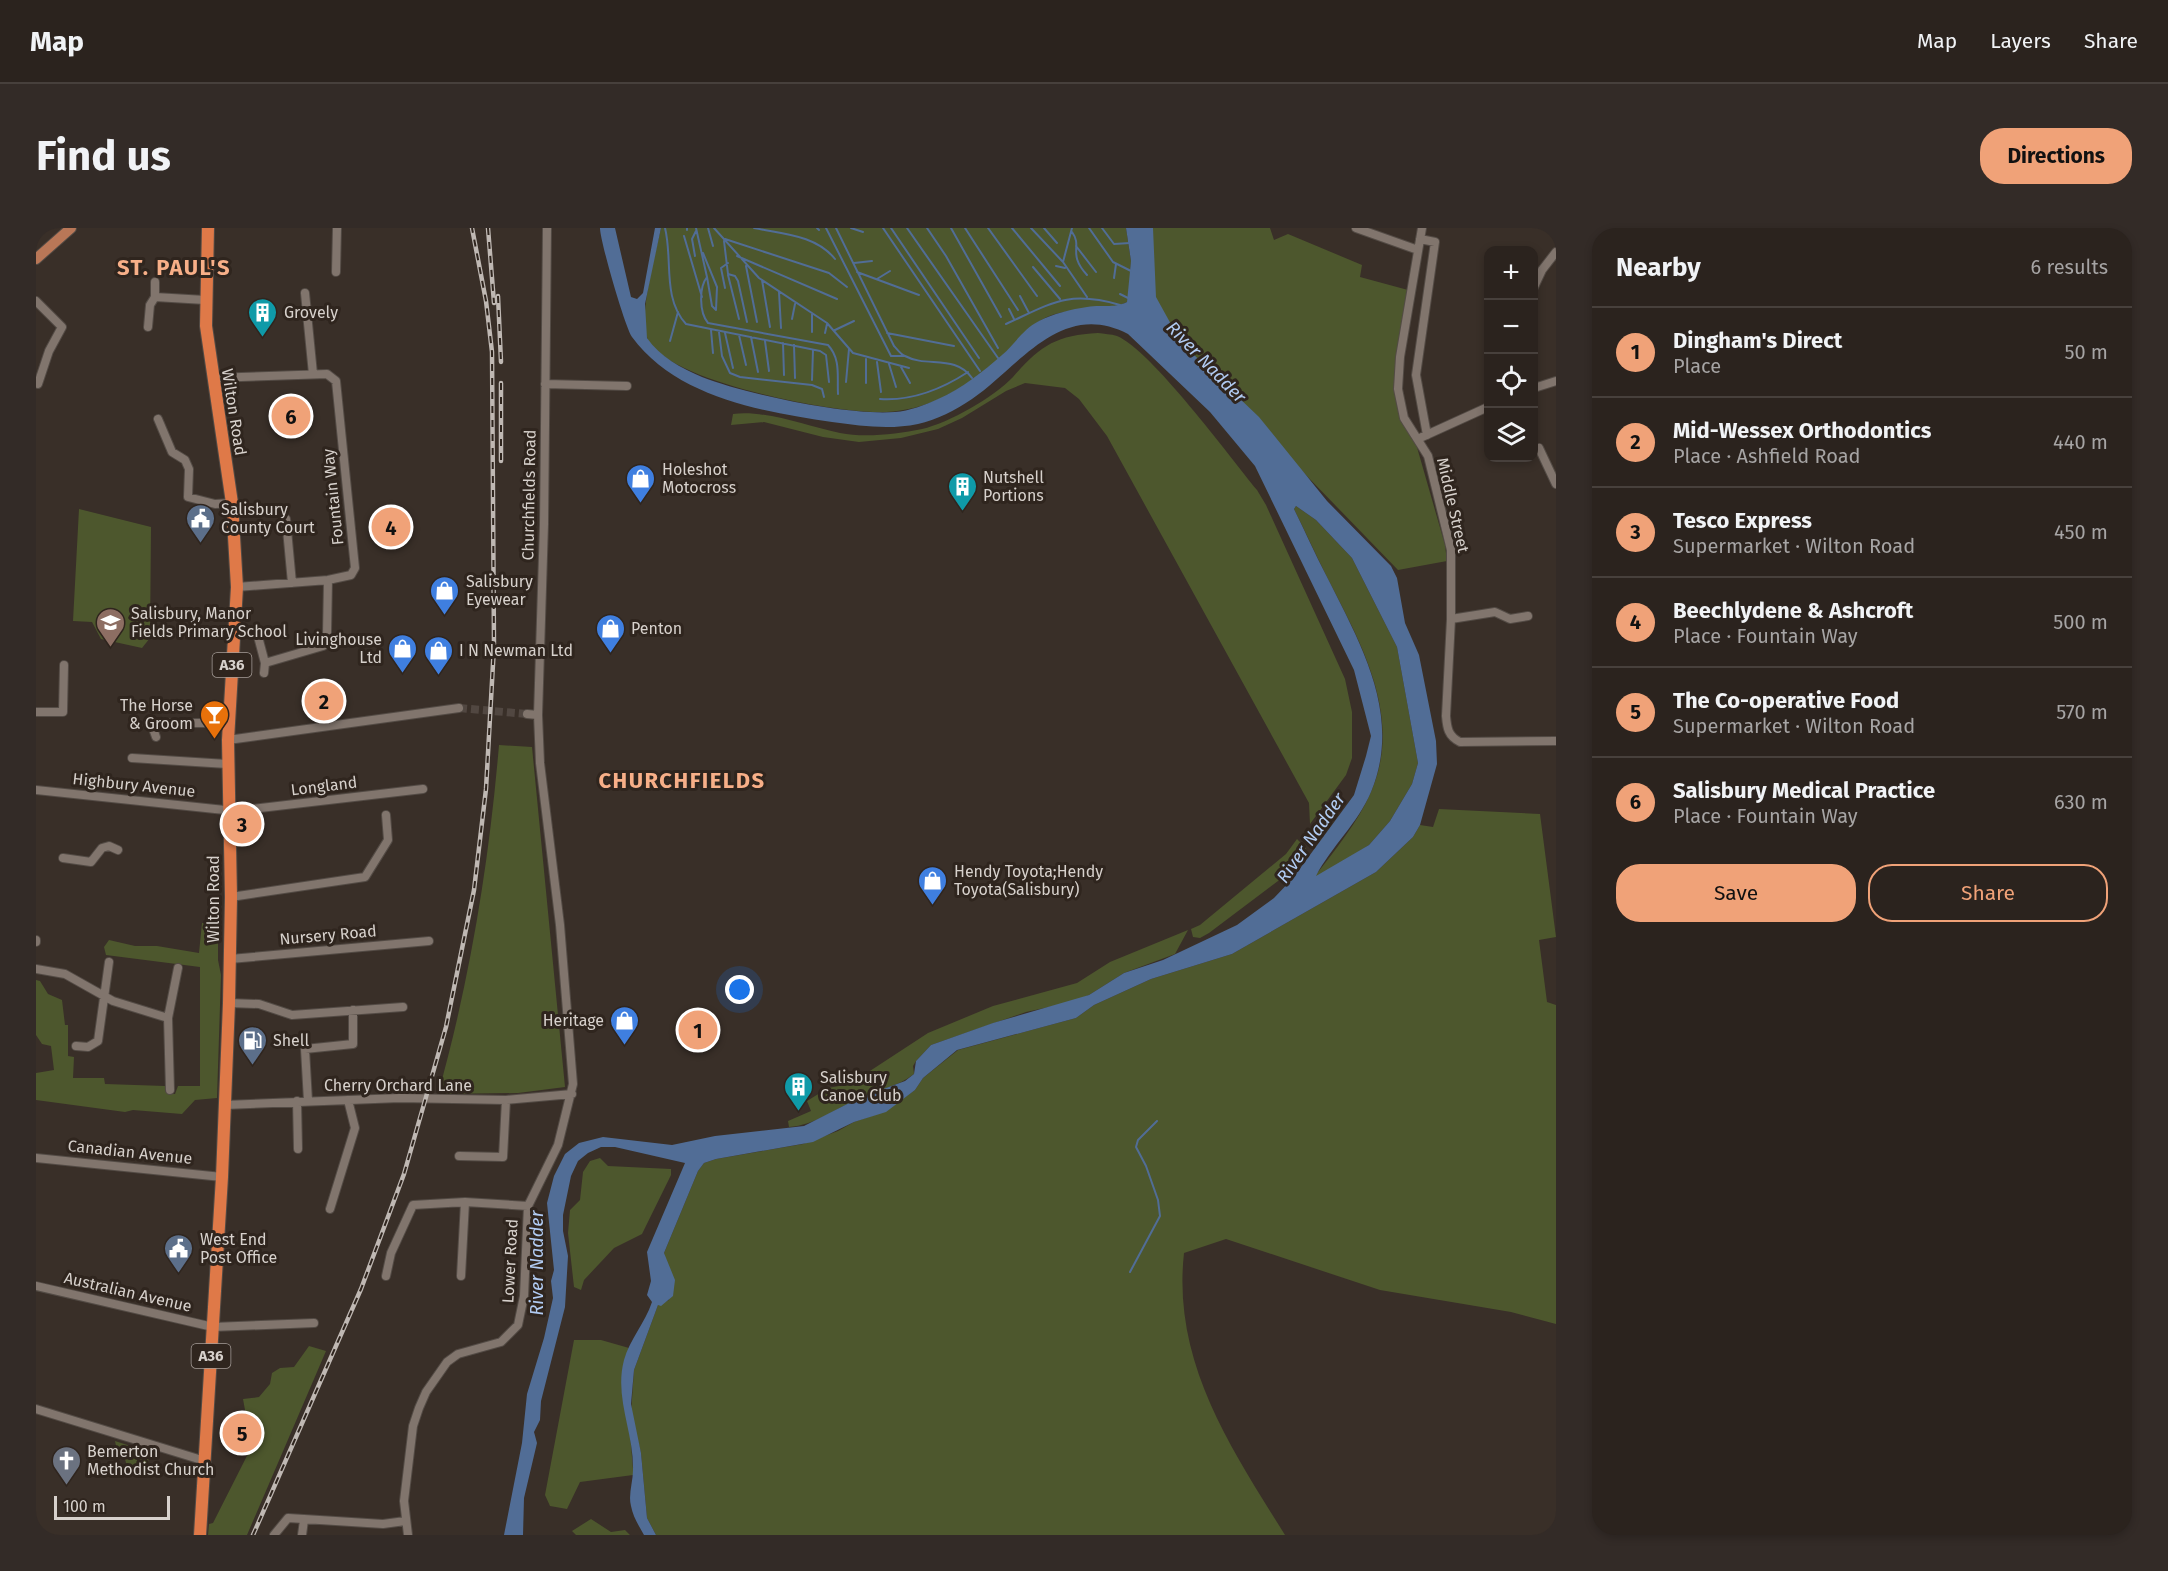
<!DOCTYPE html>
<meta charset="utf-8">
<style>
:root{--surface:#2b231e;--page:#332b27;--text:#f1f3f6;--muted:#a6a4a4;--line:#47403c;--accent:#f0a278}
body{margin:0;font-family:"Fira Sans",sans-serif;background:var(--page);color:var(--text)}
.controls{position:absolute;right:18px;top:18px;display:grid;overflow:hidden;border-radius:12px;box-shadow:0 3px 9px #0003}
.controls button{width:54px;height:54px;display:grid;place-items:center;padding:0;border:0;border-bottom:2px solid var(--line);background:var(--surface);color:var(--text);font:30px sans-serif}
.scale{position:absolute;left:18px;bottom:15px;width:116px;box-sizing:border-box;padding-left:6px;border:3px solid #d7d1cc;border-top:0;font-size:16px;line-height:21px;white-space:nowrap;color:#d7d1cc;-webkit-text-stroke:4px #2f251e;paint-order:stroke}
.you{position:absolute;left:704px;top:762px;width:21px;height:21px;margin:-15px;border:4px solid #fff;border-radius:50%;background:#1a73e8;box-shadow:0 0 0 9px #1a73e833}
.badge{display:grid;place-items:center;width:39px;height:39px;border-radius:50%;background:var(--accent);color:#111;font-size:20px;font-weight:700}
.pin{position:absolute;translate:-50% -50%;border:3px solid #fff;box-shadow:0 2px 6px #0006}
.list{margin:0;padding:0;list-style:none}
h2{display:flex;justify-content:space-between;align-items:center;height:78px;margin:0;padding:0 24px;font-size:26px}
h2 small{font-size:20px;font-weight:400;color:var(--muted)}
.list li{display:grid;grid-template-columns:39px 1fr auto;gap:18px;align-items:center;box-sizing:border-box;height:90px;padding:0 24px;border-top:2px solid var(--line)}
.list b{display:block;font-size:22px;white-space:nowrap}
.list p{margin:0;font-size:20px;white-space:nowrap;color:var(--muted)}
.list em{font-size:20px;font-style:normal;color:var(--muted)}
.actions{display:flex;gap:12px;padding:18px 24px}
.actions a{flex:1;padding:14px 0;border:2px solid var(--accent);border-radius:24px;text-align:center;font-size:21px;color:var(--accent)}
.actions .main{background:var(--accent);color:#111}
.icon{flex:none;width:33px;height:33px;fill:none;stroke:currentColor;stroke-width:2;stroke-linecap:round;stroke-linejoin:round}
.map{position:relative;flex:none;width:1520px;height:1307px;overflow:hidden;border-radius:24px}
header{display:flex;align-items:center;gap:36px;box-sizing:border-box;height:84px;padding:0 30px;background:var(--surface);border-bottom:2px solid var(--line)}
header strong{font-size:28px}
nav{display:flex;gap:33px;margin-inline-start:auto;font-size:21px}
.intro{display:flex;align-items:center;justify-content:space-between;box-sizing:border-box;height:144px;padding:0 36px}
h1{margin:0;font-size:42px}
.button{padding:15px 27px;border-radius:24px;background:var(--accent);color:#111;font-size:21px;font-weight:700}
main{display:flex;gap:36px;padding:0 36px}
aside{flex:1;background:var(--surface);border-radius:24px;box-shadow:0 3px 9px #0003}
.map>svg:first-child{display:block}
</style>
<header>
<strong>Map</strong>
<nav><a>Map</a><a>Layers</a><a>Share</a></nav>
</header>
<div class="intro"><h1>Find us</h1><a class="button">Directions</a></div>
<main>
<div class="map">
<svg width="1520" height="1307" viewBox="0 0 1520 1307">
<rect width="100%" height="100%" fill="#392f28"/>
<path fill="#4d572d" d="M625,0H1090L1095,33L1093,68L1091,74C1074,83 1037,80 1016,87C994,95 983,112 967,127C948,144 923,163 899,173C879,181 858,185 837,184C791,183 634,154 612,112C601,91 620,24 625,0Z
M1111,0H1234L1238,12L1252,6L1326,37L1324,49L1372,62L1362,153L1409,317L1411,333L1362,342L1113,85Z
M1062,105C1068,106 1075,106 1081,108C1115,122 1194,229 1221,262L1230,277L1309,451L1316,484V530L1310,547L1274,596L1273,575L1071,208L1043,171L1029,160L989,155L970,163L926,190L902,201L865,210L823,214L787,209L728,194L695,197L697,186C732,182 769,198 804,205C829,210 861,206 886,201C913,195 958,169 977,149C1004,118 1020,107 1062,105Z
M1260,278L1280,292L1316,330L1361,419L1382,535L1376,556L1354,593L1333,617L1284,648H1279C1299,622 1322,594 1335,564C1368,488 1324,414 1290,347C1279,325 1269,303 1258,281Z
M43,281L115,299L114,410L106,420L65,411L56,394L37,393Z
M463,517L496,519L529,859L482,865L402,866C434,752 453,635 463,517Z
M1403,581L1504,586L1520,709L1503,712L1511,774L1520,777V1096L1475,1084L1344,1062L1190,1011L1148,1025C1136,1134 1195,1220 1249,1307H620L611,1290L605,1225L595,1185L598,1142L622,1077L633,1072L628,1025L662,943L668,935L680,931L767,916L802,903L818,894L850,883L879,862L887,850L922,822L1040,790L1058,777L1115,751L1196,726L1340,644L1377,609L1384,597L1397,599Z
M1261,611L1270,620L1254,644L1173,705L1164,710L1157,709L1155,701L1164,697L1250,626Z
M166,695H182V732L185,747L181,870L159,872L146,886L97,882L89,884L0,872V845L18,842L15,818L6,816L0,807V752L4,753L12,766L26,772L29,797H32V828L38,829L37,850H68L69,856L129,858V863L134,866H139L142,858H164V739L70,727L68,719L73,712L99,718H121L163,725Z
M1152,702L1139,726L1088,745L1053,767L1036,774L990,784L895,817L880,833L877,838L878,846C861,859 841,862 822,871C799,881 779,897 753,899L752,893L775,883L771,873L792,860L814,856L892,805L957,778L1041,755L1074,734Z
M564,930L572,938L635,941V947L606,1006L578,1020L548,1052L545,1062L538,1059L532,1005L534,982L544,972L547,944L554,933Z
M538,1112H565L593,1120L588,1134L597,1241V1247L544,1254L531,1281L514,1278L509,1267Z
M273,1118L290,1123L211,1307H172L173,1296L177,1295L226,1198L209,1182L207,1171L223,1169L234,1156L236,1145L244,1140L258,1139Z
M79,1213L113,1224L111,1249L92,1243L87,1223L80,1218Z
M555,1291L575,1304L589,1302L594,1307H540L536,1303Z"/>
<path fill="#516d96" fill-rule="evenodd" d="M564,0H579L595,69L601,71L607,65L619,0H625L609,76L611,110C624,129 645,140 666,149C709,166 813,188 859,184C873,183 889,177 902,171C925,161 948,143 966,127C979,116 987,101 1003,93C1016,86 1036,81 1051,79C1065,76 1077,81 1091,74L1095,33L1090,0H1117L1120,69L1136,98L1156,125L1223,189L1291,273L1355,338L1361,350L1369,395L1383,427L1400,513L1401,536L1384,597L1377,609L1340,644L1196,726L1115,751L1058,777L1040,790L921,822L887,850L879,862L850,884L818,894L777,914L680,931L668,935L662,943L628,1025L639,1052L637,1068L625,1078L622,1077L598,1142L595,1176L605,1225L611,1290L620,1307H608C603,1298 597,1289 595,1278C592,1267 597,1254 597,1242C598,1204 578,1170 588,1132C594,1111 609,1095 616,1074L611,1067L615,1053L611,1024L649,935L579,919H565L552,925L542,933L535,948L527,987V1003L532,1028L529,1079L505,1173L504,1192L498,1204L501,1215L488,1270L487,1307H468L486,1215L491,1166L508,1110L517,1070L515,1053L518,1042L511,975L518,948L529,926L543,915L567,909L636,917L679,908L768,898L823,870L869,853L878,846L880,833L895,817L957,795L1053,767L1088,745L1127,732L1201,697L1238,670L1257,650L1318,567L1330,528L1335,508L1318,442L1219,238L1174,184L1092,106C1025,71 983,139 936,171C920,182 900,192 882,196C853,202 825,198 796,194C726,184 640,169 596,109C589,99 564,13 564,0ZM1260,278L1280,292L1316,330L1361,419L1382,535L1376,556L1354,593L1333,617L1280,648C1295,619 1322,595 1335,564C1367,487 1324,415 1290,347C1279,326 1269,303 1258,281Z"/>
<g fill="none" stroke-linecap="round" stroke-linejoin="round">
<path stroke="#516d96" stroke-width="2" d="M629,0C637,31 626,70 650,96L784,123L790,127L793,154
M651,0V2
M660,0L671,49C663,59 663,84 672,95L792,117C805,131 801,148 802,166
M672,0L677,18
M678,0L723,50L791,95L817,125L873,140
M718,0C747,6 780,7 799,31
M781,0L783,2
M790,0L855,128H868
M800,0L858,118C861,121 865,127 869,128C891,140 919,126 936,150
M815,0L827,4
M847,0L944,143
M855,0L943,130
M871,0L962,130
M891,0L910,28L962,120
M915,0L965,89
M929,0L982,82
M952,0L1001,68
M976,0L1024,58
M995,0L1027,34
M1008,0L1021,15
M1036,0L1027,34L1051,69
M1053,0L1077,34L1095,43
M1066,0L1078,16L1094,15
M1036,4C1047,19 1031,25 1051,47
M648,8L666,69
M689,11L793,45L811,59
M688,13L692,46L699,48L702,53L711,94
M1040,18L1060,44
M667,25L681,59L680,82L676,78L671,49
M659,28L656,11L660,3
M701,28L801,71
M818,35L836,33
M710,38L721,94
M1020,38L1029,40
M997,39L1024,71
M821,44L883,67
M692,47L703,91
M1078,50L1080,36
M841,51L854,43
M726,52L734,99
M689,60L685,40L692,35
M743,64L745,100
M1084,66L1092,70
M984,68L993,85
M973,81L978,91
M756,91L759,76
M970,96C1016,75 1032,62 1084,77
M675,102L677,125
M799,102L818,93
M683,104L686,128L694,145L704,149L776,157L786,161L788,169
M776,104V86
M689,105L697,140
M789,105L791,96
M851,105L918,118
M703,107L710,137
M715,109L722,144
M634,113L642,84
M729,113L733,143
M747,115L748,147
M758,117L759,150
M841,134L845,164
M853,136L860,159
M865,139L874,155
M776,152L777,122
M810,154L813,121
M830,155V131
M844,171C875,173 906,161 932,144
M1094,1044L1124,988L1122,972L1110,938L1100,919L1102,912L1121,893"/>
<path stroke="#514741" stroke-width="8" stroke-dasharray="8 4" stroke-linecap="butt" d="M423,480L491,486"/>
<defs>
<path id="minor" d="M1320,0L1382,22
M1386,0L1364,129L1362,161L1368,190L1392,228L1415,322V391L1410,488C1411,500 1412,508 1424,514L1520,513
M1384,11L1399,14L1380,147L1391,207
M300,44L301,0
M1498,59L1506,42L1520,24
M269,65L277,146
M119,69V54
M0,73L26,99L13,123L2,156
M112,99L114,77L119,69L169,72
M176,150L291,146L300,153L319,340L315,347L292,352L201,359
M509,156L591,158
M1498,160L1520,153
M122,191L136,224L149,232L153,241L152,269L179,276L196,275
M1386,209L1452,179
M1503,220L1520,256
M250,291L256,355
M1415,391L1459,384L1474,391L1492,388
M220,401L229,435
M228,445L229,435L287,418L291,406L292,352
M0,484H27L28,437
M491,486L502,487
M120,509L115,495H192
M192,512L423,480
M96,530L191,536
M0,562L198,583L387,561
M27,630L55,634L66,620L73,618L82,622
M195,669L329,649L352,612L350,587
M0,714V712
M194,731L393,713
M0,741L29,746L77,773L132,790L134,862
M193,775L223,776L256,787L367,779
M132,790L142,740
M40,818L52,819L62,813L73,734
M261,873L262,921
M272,873L269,821L317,816V782
M189,877L364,870L470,872L536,866
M423,928L467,929L470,872
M0,930L186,949
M294,981L319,900L312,872
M350,1048L355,1025L377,977L429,974
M425,1048L429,974L492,978
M0,1058L177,1099L278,1095
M0,1181L169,1233
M238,1307L252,1290L347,1296L369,1293
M266,1307L268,1292
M372,1307L368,1273L377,1198L383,1180L390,1164L411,1134L422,1126L465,1114L482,1097L488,1068L492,978L522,917L537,856L524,697L504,535L502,487L508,296L511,0"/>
<path id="major" d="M0,31L35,0"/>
<path id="highway" d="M164,1307L186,949L193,775L195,669L192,512L201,359L196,275L170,98L172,0"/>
</defs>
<use href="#minor" stroke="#534b45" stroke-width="10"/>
<use href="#major" stroke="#534b45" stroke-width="12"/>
<use href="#highway" stroke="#534b45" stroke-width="14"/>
<use href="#minor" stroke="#81756d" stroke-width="8"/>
<use href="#major" stroke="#b97757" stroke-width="10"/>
<use href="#highway" stroke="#df7948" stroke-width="12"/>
<defs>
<path id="rail" d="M452,0L458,75
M462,68L465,134
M465,155V233
M217,1307L325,1061L368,946L410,799L438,662L450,561L458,418L456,124L450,73L436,0"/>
</defs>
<use href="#rail" stroke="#bfb8b3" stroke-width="4.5"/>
<use href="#rail" stroke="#2f251e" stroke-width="2" stroke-dasharray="7" stroke-linecap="butt"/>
</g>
<defs>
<symbol id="building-pin" viewBox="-11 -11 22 30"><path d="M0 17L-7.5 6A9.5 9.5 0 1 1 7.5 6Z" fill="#0f9aa8" stroke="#2f251e"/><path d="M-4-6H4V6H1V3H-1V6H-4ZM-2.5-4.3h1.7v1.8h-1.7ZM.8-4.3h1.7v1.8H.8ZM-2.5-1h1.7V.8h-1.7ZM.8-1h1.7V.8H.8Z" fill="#fff"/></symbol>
<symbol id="shop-pin" viewBox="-11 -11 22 30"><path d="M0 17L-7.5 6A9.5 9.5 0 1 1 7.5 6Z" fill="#3f7fe0" stroke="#2f251e"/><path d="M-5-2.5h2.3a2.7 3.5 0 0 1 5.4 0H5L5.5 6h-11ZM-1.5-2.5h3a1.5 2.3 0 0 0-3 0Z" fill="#fff"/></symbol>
<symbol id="civic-pin" viewBox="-11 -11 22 30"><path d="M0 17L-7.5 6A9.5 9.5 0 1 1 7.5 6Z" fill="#5c6f8a" stroke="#2f251e"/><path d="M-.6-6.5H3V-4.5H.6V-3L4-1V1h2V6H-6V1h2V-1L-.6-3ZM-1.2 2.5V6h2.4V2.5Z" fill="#fff"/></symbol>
<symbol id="school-pin" viewBox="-11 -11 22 30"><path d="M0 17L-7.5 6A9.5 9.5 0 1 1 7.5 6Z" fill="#8d6e63" stroke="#2f251e"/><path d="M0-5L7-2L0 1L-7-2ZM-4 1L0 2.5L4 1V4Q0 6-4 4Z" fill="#fff"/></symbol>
<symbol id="bar-pin" viewBox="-11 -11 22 30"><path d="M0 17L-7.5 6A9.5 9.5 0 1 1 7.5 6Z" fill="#e8710a" stroke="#2f251e"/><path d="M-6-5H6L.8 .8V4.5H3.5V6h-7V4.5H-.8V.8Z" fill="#fff"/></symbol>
<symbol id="fuel-pin" viewBox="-11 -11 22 30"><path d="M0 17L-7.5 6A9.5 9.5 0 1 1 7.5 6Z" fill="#5c6f8a" stroke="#2f251e"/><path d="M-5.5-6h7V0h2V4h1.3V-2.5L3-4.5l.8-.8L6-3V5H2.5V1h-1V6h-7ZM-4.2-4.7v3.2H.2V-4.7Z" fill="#fff"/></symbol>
<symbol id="church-pin" viewBox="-11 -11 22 30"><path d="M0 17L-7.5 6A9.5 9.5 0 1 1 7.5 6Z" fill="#6b7280" stroke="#2f251e"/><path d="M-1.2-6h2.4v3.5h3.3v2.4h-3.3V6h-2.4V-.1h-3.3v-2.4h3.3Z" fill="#fff"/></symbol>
</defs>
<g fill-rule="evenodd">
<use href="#building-pin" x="210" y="68" width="33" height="45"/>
<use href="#shop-pin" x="588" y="234" width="33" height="45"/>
<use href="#building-pin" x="910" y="242" width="33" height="45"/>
<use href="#civic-pin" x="148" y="274" width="33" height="45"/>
<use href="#shop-pin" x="392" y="346" width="33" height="45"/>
<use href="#school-pin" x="58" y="378" width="33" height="45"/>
<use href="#shop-pin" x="558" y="384" width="33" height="45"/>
<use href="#shop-pin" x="350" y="404" width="33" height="45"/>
<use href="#shop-pin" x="386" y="406" width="33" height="45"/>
<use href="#bar-pin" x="162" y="470" width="33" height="45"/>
<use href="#shop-pin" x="880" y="636" width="33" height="45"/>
<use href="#shop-pin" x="572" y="776" width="33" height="45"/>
<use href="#fuel-pin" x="200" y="796" width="33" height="45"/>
<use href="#building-pin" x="746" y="842" width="33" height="45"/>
<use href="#civic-pin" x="126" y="1004" width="33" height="45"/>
<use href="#church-pin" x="14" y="1216" width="33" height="45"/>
</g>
<g text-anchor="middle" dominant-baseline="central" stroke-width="6" stroke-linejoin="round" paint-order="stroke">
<g fill="#2f251e" stroke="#a59d98" stroke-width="1.5">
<rect x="176.5" y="425" width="39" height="24" rx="4.5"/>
<rect x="155.5" y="1116" width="39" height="24" rx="4.5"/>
</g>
<g font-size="15" font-weight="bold" fill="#d7d1cc">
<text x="196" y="437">A36</text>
<text x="175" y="1128">A36</text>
</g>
<g font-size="16" fill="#d7d1cc" stroke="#2f251e" text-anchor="start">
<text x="248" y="84">Grovely</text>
<text x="626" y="241">Holeshot<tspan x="626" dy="18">Motocross</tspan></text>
<text x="947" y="249">Nutshell<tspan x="947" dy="18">Portions</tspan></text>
<text x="185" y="281">Salisbury<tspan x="185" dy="18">County Court</tspan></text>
<text x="430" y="353">Salisbury<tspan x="430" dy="18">Eyewear</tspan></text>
<text x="95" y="385">Salisbury, Manor<tspan x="95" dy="18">Fields Primary School</tspan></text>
<text x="595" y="400">Penton</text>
<text x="346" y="411" text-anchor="end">Livinghouse<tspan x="346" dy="18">Ltd</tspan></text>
<text x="423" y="422">I N Newman Ltd</text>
<text x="157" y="477" text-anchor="end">The Horse<tspan x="157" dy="18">&amp; Groom</tspan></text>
<text x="918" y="643">Hendy Toyota;Hendy<tspan x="918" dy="18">Toyota(Salisbury)</tspan></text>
<text x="568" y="792" text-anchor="end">Heritage</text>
<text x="237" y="812">Shell</text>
<text x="784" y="849">Salisbury<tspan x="784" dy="18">Canoe Club</tspan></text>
<text x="164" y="1011">West End<tspan x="164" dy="18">Post Office</tspan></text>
<text x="51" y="1223">Bemerton<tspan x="51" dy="18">Methodist Church</tspan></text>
</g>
<g font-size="16" fill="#d7d1cc" stroke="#2f251e">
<text transform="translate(198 184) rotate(81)">Wilton Road</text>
<text transform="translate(493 267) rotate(-89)">Churchfields Road</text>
<text transform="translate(297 269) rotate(-96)">Fountain Way</text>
<text transform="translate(1417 277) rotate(77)">Middle Street</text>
<text transform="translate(98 557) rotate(6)">Highbury Avenue</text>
<text transform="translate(288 558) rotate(-7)">Longland</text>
<text transform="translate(177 671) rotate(-90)">Wilton Road</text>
<text transform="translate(292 707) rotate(-5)">Nursery Road</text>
<text x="362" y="857">Cherry Orchard Lane</text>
<text transform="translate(94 924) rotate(6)">Canadian Avenue</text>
<text transform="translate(474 1033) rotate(-87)">Lower Road</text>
<text transform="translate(92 1064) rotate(13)">Australian Avenue</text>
</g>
<g font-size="18" font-style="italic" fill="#b1cbf2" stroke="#2f251e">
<text transform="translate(1170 134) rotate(46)">River Nadder</text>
<text transform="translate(1275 610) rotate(-55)">River Nadder</text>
<text transform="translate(501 1035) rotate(-90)">River Nadder</text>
</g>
<g font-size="22" font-weight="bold" letter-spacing="1.5" fill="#f7af88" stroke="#2f251e">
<text x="138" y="39">ST. PAUL'S</text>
<text x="646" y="552">CHURCHFIELDS</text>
</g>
</g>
</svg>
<div class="controls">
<button>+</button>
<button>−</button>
<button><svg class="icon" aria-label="locate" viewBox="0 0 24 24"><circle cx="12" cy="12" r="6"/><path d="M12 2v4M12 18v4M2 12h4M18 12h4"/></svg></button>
<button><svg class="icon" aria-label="layers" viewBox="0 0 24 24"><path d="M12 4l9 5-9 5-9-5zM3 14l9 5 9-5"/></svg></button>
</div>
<div class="scale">100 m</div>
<div class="you"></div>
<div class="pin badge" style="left:662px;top:802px">1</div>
<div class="pin badge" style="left:288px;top:473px">2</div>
<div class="pin badge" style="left:206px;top:596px">3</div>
<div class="pin badge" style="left:355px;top:299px">4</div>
<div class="pin badge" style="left:206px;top:1205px">5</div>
<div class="pin badge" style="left:255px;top:188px">6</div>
</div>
<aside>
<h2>Nearby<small>6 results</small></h2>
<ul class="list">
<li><span class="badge">1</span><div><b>Dingham's Direct</b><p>Place</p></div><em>50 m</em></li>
<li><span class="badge">2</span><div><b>Mid-Wessex Orthodontics</b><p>Place · Ashfield Road</p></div><em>440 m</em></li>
<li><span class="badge">3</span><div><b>Tesco Express</b><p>Supermarket · Wilton Road</p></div><em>450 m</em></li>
<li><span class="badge">4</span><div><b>Beechlydene &amp; Ashcroft</b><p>Place · Fountain Way</p></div><em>500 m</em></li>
<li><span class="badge">5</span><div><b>The Co-operative Food</b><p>Supermarket · Wilton Road</p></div><em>570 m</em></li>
<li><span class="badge">6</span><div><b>Salisbury Medical Practice</b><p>Place · Fountain Way</p></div><em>630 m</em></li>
</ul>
<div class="actions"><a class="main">Save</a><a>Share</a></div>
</aside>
</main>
